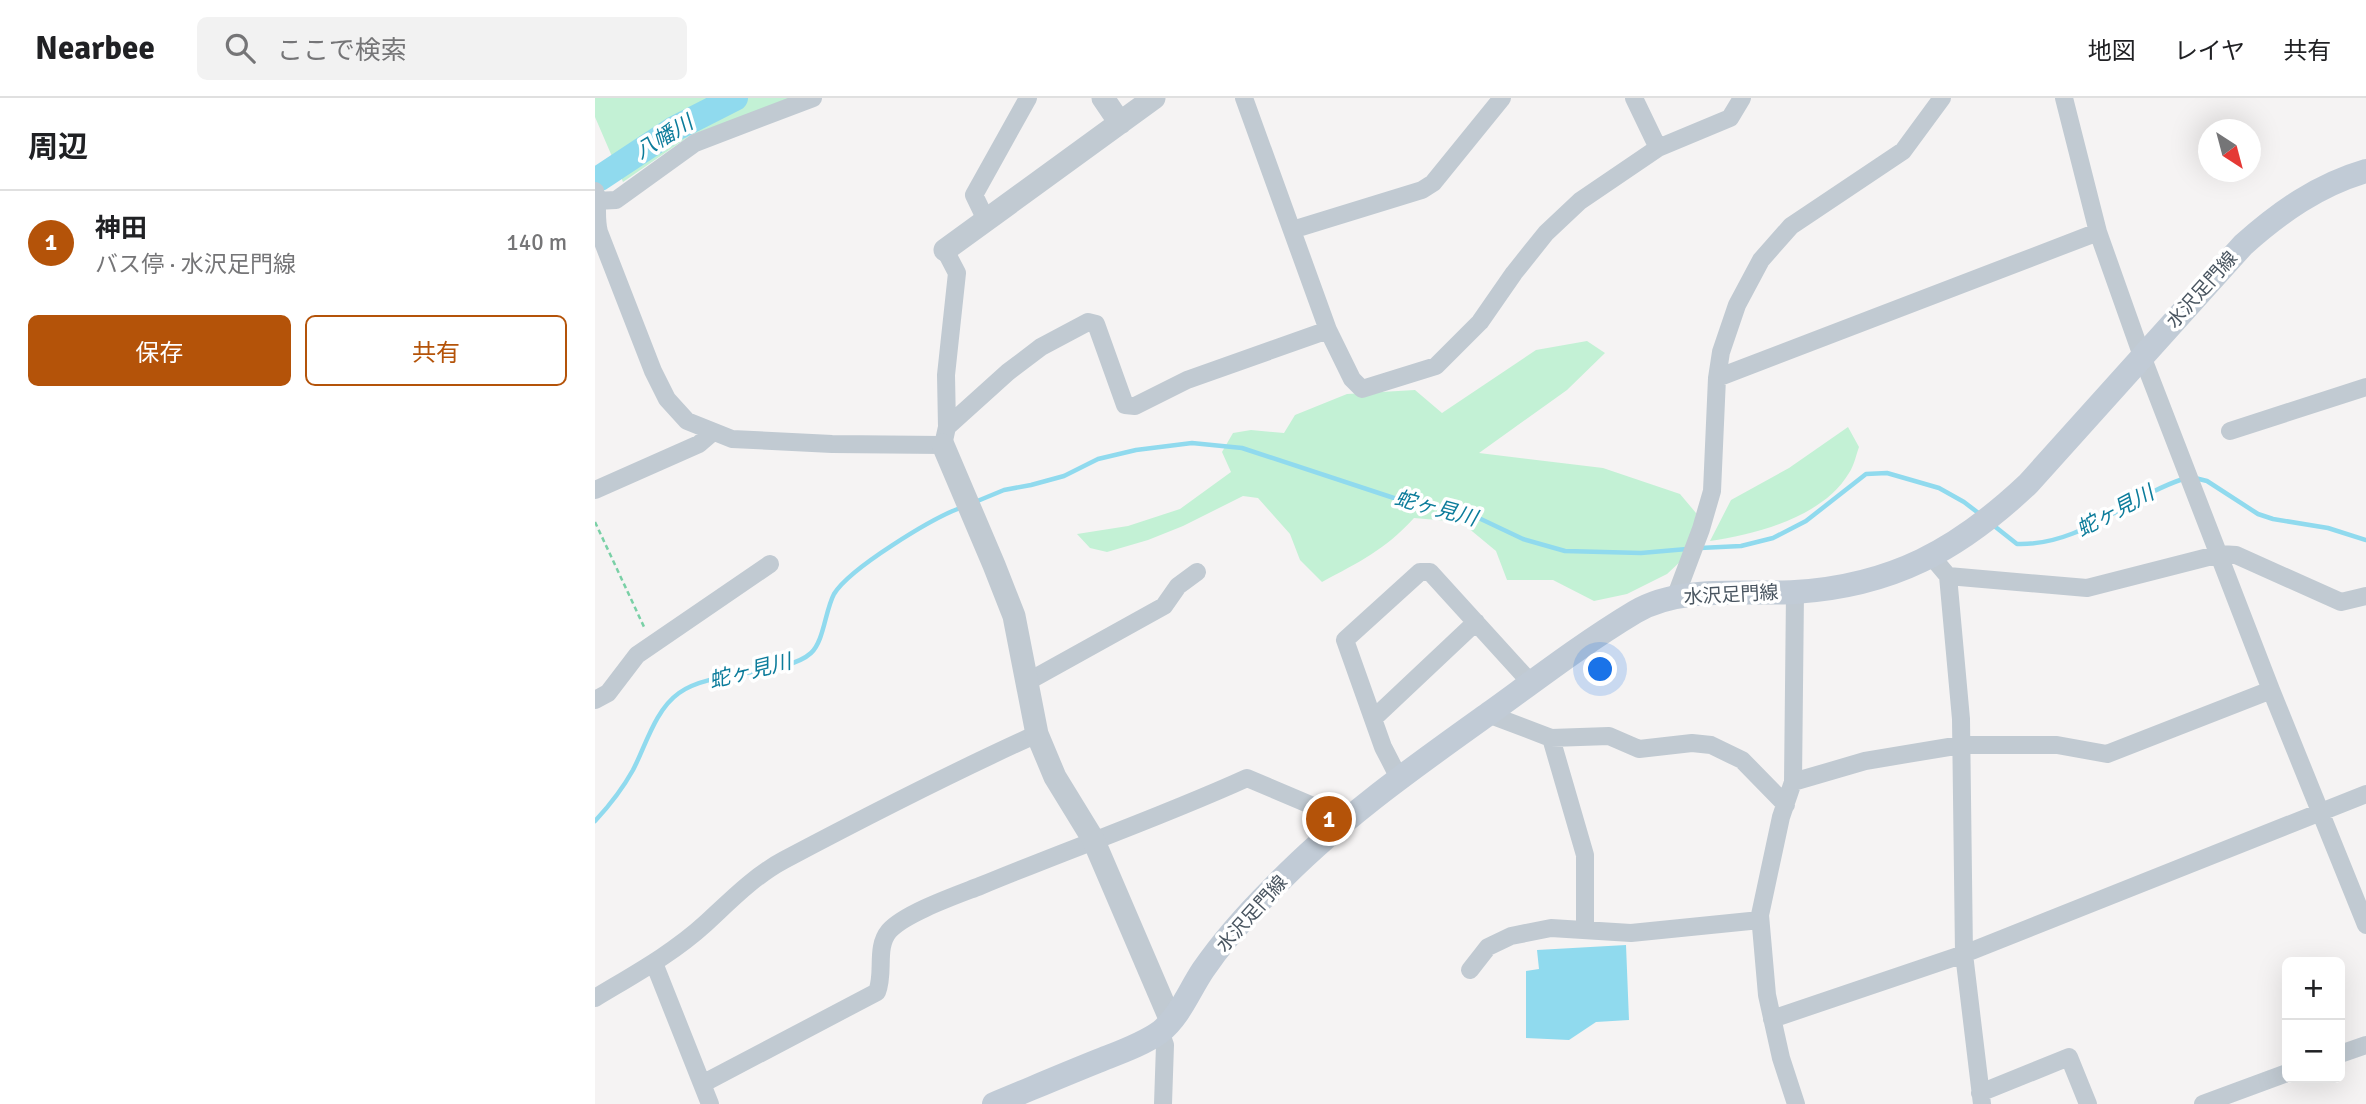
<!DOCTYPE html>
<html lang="ja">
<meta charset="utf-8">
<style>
:root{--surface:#fff;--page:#f2f2f2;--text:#202124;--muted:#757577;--line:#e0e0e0;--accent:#b45309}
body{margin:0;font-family:Signika,"Noto Sans JP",sans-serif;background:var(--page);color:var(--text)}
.controls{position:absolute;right:21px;bottom:21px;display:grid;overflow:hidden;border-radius:10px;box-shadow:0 7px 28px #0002}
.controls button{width:63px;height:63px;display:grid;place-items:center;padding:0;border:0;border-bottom:2px solid var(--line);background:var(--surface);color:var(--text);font:35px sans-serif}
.compass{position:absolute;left:1603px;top:21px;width:63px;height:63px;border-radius:50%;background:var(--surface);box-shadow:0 7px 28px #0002;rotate:144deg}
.you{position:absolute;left:1006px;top:572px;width:24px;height:24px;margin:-18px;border:5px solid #fff;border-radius:50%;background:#1a73e8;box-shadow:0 0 0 10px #1a73e833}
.badge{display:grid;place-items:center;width:46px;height:46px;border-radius:50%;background:var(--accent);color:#fff;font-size:23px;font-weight:700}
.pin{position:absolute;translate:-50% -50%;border:4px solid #fff;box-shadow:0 2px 7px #0006}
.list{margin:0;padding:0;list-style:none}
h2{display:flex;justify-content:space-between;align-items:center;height:91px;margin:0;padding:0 28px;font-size:30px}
h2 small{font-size:23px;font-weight:400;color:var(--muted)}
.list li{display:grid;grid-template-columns:46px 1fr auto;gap:21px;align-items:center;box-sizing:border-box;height:105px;padding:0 28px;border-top:2px solid var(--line)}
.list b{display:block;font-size:26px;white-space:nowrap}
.list p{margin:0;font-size:23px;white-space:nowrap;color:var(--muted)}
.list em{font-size:23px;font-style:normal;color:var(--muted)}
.actions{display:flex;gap:14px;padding:21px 28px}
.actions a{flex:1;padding:16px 0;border:2px solid var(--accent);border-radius:10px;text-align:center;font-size:24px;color:var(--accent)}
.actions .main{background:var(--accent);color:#fff}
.icon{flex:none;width:38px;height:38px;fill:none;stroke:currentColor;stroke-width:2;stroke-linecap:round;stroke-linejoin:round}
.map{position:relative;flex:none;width:1771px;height:1006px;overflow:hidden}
header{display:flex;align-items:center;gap:42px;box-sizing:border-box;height:98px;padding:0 35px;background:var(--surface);border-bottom:2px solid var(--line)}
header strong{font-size:33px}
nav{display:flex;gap:38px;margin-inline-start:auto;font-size:24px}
.search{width:490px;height:63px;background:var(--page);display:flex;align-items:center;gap:18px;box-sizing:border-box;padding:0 24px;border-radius:10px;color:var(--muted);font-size:26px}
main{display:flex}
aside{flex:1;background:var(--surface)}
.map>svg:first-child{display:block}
</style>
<header>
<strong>Nearbee</strong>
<div class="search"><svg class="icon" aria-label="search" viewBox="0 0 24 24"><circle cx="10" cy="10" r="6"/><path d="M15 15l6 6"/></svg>ここで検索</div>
<nav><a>地図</a><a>レイヤ</a><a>共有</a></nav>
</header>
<main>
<aside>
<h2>周辺<small></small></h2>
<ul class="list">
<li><span class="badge">1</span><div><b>神田</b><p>バス停 · 水沢足門線</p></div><em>140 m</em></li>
</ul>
<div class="actions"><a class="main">保存</a><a>共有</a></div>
</aside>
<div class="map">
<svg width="1771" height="1006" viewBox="0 0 1771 1006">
<rect width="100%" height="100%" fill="#f5f3f3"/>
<path fill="#c3f1d5" d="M0,0H202L96,37L28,84L0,19Z
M992,243L1010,255L972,292L884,355L1008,370L1085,396L1101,415L1100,432L1087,462L1072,476L1032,496L999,503L958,482H912L901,453L866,424L819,420C790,452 764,464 727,484L705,462L695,436L663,400L648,398L588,428L553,442L512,454L495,450L482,436L533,428L585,411L636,374L627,354L638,335L656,332L689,335L700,317L752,296L820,292L847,315L941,252Z
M1253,329L1264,349C1261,357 1259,368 1254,375C1228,419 1162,436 1115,443L1136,402L1194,370Z"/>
<path fill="#90daee" d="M1031,847L1034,922L1001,924L974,942L931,940V873L944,871L942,852Z"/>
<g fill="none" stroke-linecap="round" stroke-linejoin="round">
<path stroke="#90daee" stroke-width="4.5" d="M1600,380L1612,383L1663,416L1678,421L1733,430L1771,442
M380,404L409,392L436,387L469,378L503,361L541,352L597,345L647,350L811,404L871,414L928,441L970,453L1046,455L1092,451
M1398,427L1422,446C1486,448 1531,400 1588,381
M1105,450L1146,448L1178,440L1211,423L1271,376L1292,375L1344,390L1369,404L1386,417
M0,723C14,708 28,690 38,672C51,647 60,612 84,595C117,571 191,578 216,555C229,543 230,513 239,496C255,470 336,421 365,410"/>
<path stroke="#90daee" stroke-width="26" d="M0,82L5,80L79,31L140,0"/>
<path stroke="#7ad0a6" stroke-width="2.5" stroke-dasharray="5 3.5" stroke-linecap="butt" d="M0,424L50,531"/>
<path stroke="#c1cad2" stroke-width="18" d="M649,0L733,232L757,281L767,291L841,268L885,224L919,175L951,135L985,103L1063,50L1135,20L1147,0
M1039,0L1063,50
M1469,0L1503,134L1547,258L1676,592L1771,827
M0,93C4,107 0,119 4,134L58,273L72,301L92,323L137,341L237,346L348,347L352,329L351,277L362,175L350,152
M0,103L21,102L100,45L218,0
M391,122L379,97L433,0
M697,132L827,92L838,85L907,0
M1122,280L1503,134
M352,329L413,274L446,249L493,224L501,226L530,307L540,308L592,282L733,232
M1635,333L1771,289
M0,392L104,346L118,334
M1337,459L1353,478L1366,621L1369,856L1387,1006
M1353,478L1492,490L1625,456L1641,457L1746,504L1771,498
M1200,494L1198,684L1186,719L1165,817L1172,897L1186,960L1201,1006
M1080,500L1106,431L1117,393L1122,280L1126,254L1142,207L1166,162L1196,128L1308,53L1347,0
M432,584L569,508L583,488L602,474
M0,602L13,595L42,557L175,466
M893,616L956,640L1014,638L1044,651L1097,645L1116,647L1147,662L1191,707
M778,621L881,524
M956,640L990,757V832
M804,680L788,649L750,542L825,474H835L936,585
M1198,684L1270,663L1366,647H1462L1512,656L1676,592
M59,865L115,1006
M875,872L893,849L916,838L956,830L1036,835L1165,822
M0,900C38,877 77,856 110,826C135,803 159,778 189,762C272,718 356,675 442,636
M1177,921L1369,856L1771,696
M565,933L570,947L568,1006
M1745,956L1771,947
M107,986L282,894C290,874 280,850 294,833C310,815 362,797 385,788C474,751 564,720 652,680L737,716
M1385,995L1474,959L1493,1006
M1608,1006L1692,975"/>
<path stroke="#c1cad2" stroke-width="23" d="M508,0L525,25
M350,152L559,0
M348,347L399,467L419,518L442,636L460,679L498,741L576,923"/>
<path stroke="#c1cbd6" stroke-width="24" d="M399,1006C433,992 468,977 503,963C523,955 547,947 565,934C585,918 594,893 608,872C628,843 652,816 677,791C742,723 819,669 896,614C943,580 990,544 1040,514C1086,487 1149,497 1200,494C1297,488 1363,452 1433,386L1648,147C1685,114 1723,87 1771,73"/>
</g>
<g text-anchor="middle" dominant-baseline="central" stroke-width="7" stroke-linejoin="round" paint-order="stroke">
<g font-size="19" fill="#4a5661" stroke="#fff">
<text transform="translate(1607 192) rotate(-48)">水沢足門線</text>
<text transform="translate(1136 497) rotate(-3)">水沢足門線</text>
<text transform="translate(657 816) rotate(-48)">水沢足門線</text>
</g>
<g font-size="21" font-style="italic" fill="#0c7c9b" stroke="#fff">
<text transform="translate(69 39) rotate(-31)">八幡川</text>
<text transform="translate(841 410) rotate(15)">蛇ヶ見川</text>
<text transform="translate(1520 413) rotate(-28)">蛇ヶ見川</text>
<text transform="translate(155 573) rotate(-14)">蛇ヶ見川</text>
</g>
</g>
</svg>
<div class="controls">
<button>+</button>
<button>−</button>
</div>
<svg class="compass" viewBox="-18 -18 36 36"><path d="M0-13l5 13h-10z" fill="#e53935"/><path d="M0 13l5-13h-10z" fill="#757577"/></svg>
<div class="you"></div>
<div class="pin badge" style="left:734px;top:721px">1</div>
</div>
</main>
